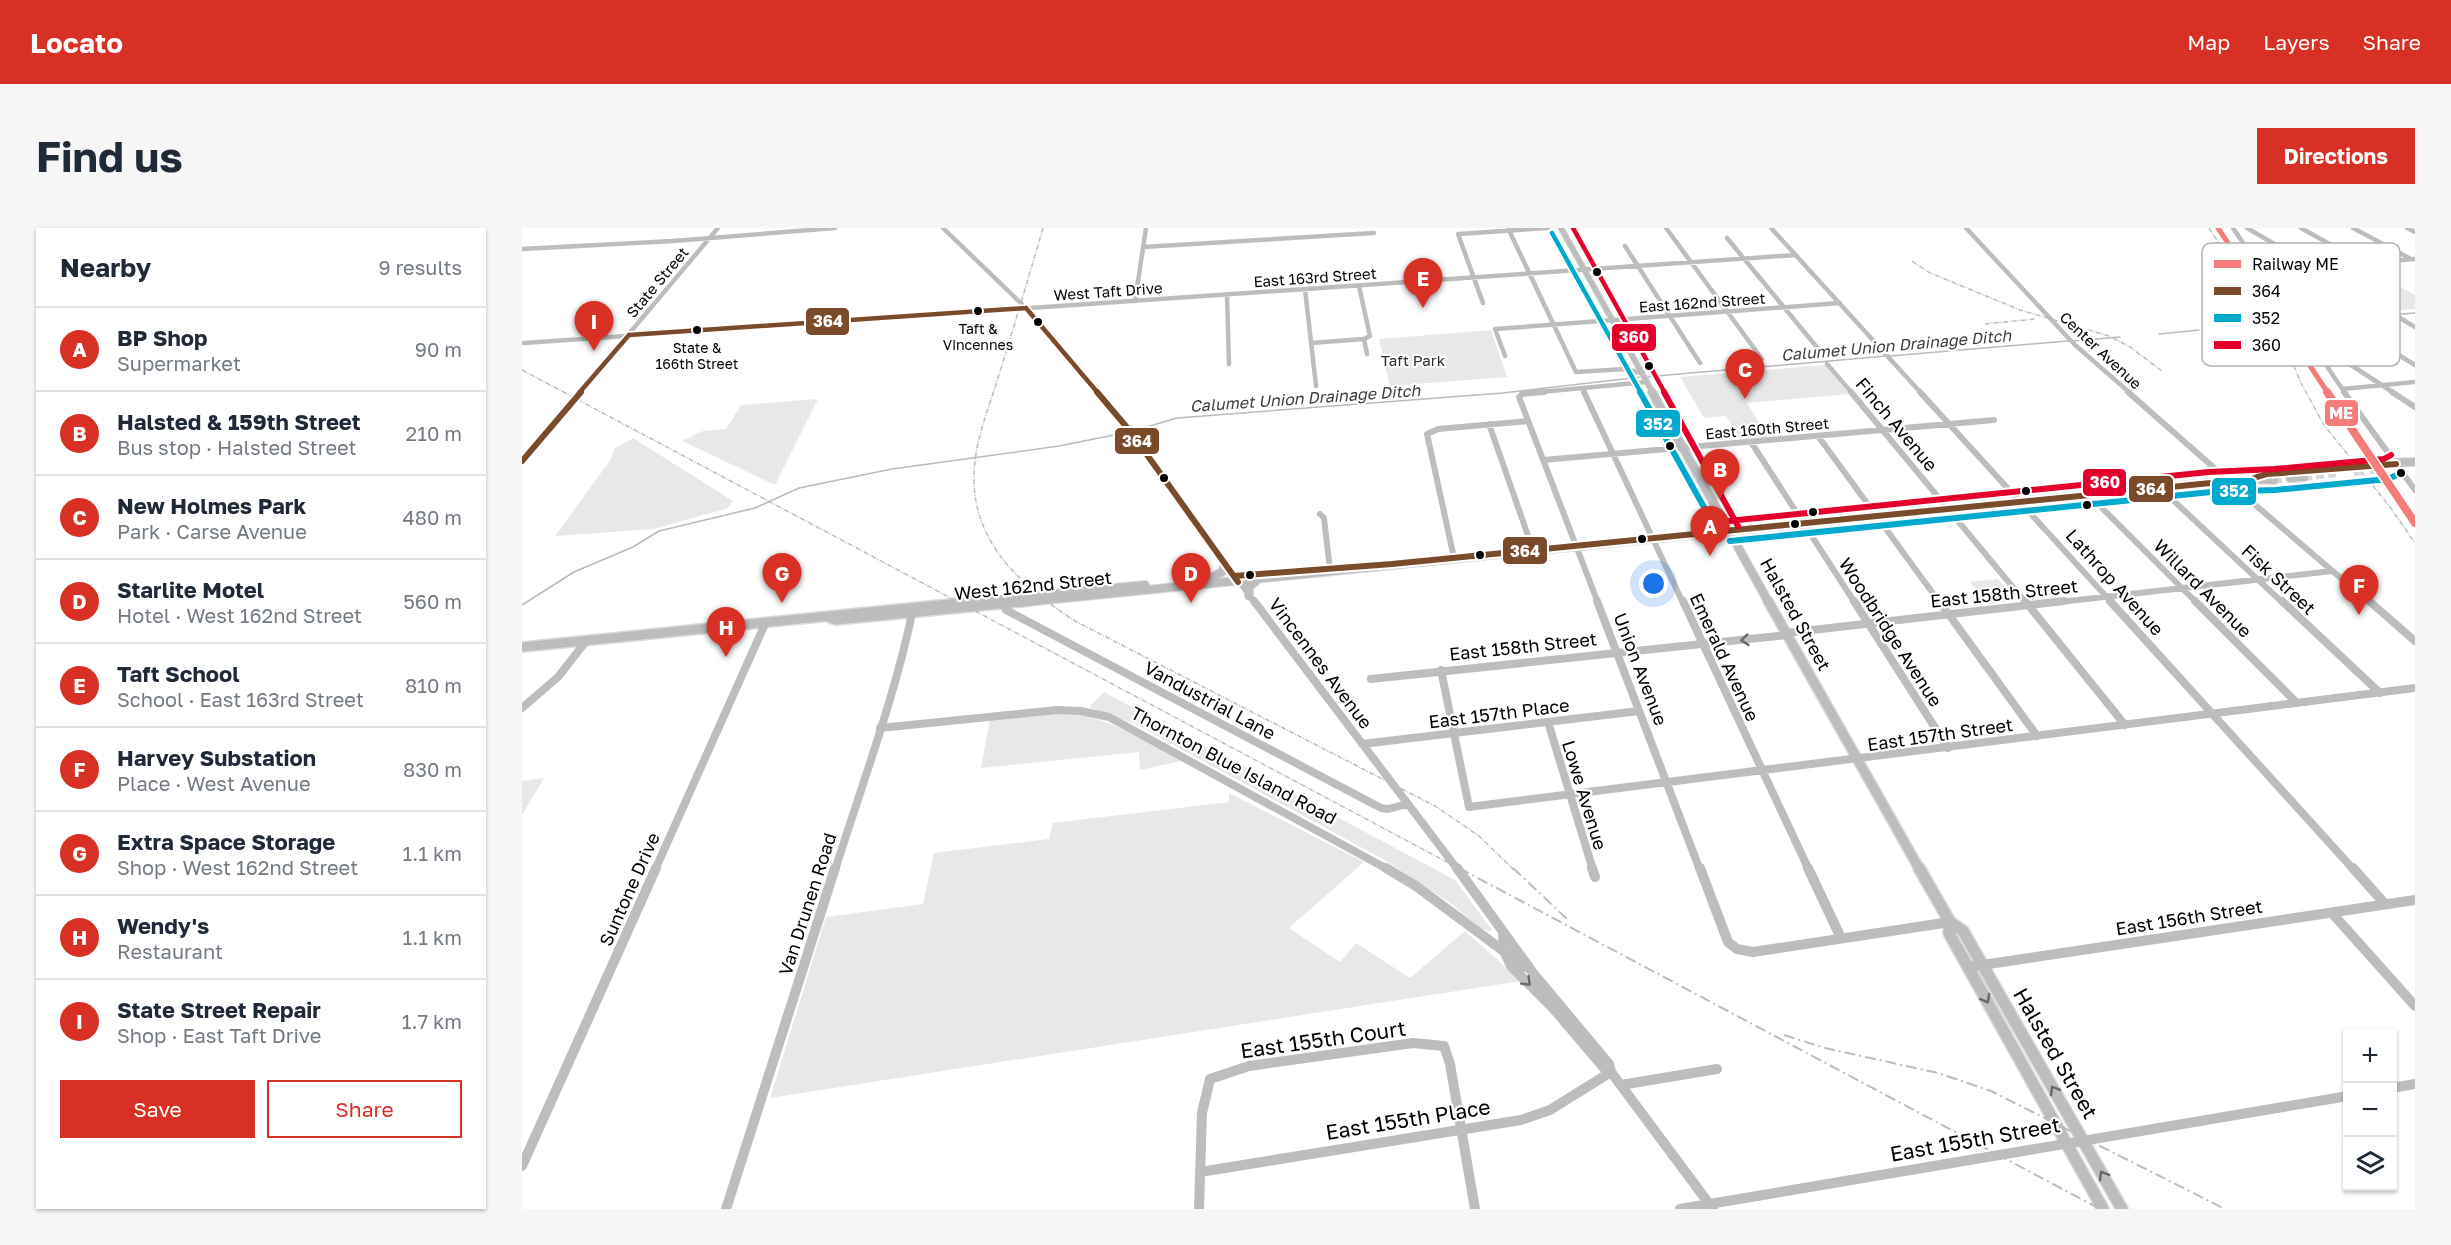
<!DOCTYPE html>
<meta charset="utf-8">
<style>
:root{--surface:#fff;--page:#f6f6f7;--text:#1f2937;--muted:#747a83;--line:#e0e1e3;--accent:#d93025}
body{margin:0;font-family:"Golos Text",sans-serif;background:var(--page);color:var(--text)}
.controls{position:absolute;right:18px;bottom:18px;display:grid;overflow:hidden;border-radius:0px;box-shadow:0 2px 4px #0004}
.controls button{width:54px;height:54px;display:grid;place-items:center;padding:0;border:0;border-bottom:2px solid var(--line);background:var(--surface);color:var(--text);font:30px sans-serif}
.you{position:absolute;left:1132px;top:356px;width:21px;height:21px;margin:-15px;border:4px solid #fff;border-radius:50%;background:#1a73e8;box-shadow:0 0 0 9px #1a73e833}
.badge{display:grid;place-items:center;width:39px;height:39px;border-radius:50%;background:var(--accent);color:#fff;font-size:20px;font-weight:700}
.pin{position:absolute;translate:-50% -50px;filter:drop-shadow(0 2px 3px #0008)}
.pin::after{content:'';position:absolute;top:32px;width:21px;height:18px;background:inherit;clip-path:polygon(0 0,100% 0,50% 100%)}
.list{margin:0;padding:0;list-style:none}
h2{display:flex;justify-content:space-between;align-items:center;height:78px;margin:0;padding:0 24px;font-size:26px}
h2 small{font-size:20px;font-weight:400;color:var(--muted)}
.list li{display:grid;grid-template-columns:39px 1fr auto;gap:18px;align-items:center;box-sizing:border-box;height:84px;padding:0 24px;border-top:2px solid var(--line)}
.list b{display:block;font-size:22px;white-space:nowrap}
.list p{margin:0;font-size:20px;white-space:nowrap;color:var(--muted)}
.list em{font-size:20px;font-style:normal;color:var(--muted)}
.actions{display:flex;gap:12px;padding:18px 24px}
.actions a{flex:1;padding:14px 0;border:2px solid var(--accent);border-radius:0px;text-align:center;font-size:21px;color:var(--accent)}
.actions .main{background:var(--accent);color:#fff}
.icon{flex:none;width:33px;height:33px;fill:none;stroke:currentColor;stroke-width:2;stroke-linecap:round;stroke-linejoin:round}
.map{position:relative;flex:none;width:1893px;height:981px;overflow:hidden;border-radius:0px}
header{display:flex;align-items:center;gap:36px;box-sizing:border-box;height:84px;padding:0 30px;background:var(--accent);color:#fff}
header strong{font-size:28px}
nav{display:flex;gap:33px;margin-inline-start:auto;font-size:21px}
.intro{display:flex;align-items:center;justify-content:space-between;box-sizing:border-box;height:144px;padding:0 36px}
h1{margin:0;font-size:42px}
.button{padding:15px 27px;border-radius:0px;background:var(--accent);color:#fff;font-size:21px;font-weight:700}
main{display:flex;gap:36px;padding:0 36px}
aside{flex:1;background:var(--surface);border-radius:0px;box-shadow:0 2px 4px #0004}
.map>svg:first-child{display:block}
</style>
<header>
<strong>Locato</strong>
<nav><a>Map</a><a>Layers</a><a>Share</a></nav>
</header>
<div class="intro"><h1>Find us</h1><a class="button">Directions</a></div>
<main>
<aside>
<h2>Nearby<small>9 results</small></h2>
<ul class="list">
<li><span class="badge">A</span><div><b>BP Shop</b><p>Supermarket</p></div><em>90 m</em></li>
<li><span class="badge">B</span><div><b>Halsted &amp; 159th Street</b><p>Bus stop · Halsted Street</p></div><em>210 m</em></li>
<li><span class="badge">C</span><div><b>New Holmes Park</b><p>Park · Carse Avenue</p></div><em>480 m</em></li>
<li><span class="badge">D</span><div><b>Starlite Motel</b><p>Hotel · West 162nd Street</p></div><em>560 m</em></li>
<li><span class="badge">E</span><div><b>Taft School</b><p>School · East 163rd Street</p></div><em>810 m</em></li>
<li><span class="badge">F</span><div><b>Harvey Substation</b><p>Place · West Avenue</p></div><em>830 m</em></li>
<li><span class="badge">G</span><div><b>Extra Space Storage</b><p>Shop · West 162nd Street</p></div><em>1.1 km</em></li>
<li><span class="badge">H</span><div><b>Wendy's</b><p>Restaurant</p></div><em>1.1 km</em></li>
<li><span class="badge">I</span><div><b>State Street Repair</b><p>Shop · East Taft Drive</p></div><em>1.7 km</em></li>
</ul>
<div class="actions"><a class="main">Save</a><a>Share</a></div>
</aside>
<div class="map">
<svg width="1893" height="981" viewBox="0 0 1893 981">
<rect width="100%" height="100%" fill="#fff"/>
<path fill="#e8e8e8" d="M1840,37L1893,67V81L1778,89L1745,45Z
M969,102L985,149L868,158L857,111Z
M1303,137L1327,166L1225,175L1246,209L1218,211L1204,188L1182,190L1158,149Z
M296,171L253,257L160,213L181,203L204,201L219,177Z
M111,210L211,273L206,280L132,301L33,308L87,234L93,220Z
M1476,351L1494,373L1465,376L1448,354Z
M582,464L933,652L970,702L967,703L960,701L927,674L866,634L613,496L567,479Z
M550,485C592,492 623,513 659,533L618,542L617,524L459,540L468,491L514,486Z
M22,550L0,587V553Z
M707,565L842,634L767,700L818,734L834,715L888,750L943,703L999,753L248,870L304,689L401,676L412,625L527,611L531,595L707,574Z"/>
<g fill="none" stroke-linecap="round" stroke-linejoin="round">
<path stroke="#bababa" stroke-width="1.5" d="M1724,98H1748
M1767,98L1792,93L1893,85
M1637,106L1677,102
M1551,113L1598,109
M1368,128L1546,113
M1123,149L1364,128
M611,203L655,190L981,165L1119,149
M0,377L52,344L111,319L137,303L233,280L277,260L370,241L537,218L607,204"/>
<path stroke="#d9d9d9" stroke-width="8" stroke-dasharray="8 4" stroke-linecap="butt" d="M1848,242L1865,241
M1775,243L1791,242
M1832,244L1843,243
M1745,246L1761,245
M1782,249L1815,245
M1752,252L1768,250"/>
<defs>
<path id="major-far3" d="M1039,0L1131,165"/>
<path id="major-far2" d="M1130,164L1247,375
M1860,235L1893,234
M1838,237H1845
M1808,240L1828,238
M1768,250L1782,249
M1693,256L1722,267
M1724,269L1717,258L1726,252
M689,350L700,344L703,336
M727,368V359L734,353
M442,375L623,357
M494,375L1654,258L1729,251L1752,252"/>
<path id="major-far1" d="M1246,373L1398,642
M308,390L314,392L509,373
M0,419L457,373"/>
<path id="major" d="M1397,640L1428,694L1441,703L1600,981
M1428,694L1427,705L1581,981"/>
</defs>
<use href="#major-far3" stroke="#dbdbdb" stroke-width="7"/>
<use href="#major-far2" stroke="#dbdbdb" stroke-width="10"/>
<use href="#major-far1" stroke="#dbdbdb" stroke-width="12"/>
<use href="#major" stroke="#dbdbdb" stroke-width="14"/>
<path stroke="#bdbdbd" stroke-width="4.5" d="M421,0L504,80L576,165
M986,0L1054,144L1103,141L1119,145
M1144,0L1240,131
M1249,0L1399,165
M1444,0L1552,116L1608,165
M1711,0L1823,165
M1725,0L1790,38
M1779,0L1870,51
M1831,0L1889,31
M1885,0L1893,4
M1205,10L1298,123
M1103,18L1178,135
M621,19L852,5
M0,21L151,13L313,0
M1740,43L1893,31
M783,61L794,158
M705,67L707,136
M613,73L624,0
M961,75L936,6L1026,0
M1878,90L1893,99
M1078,93L1103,141
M842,111L845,126
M1789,111L1872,165
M2,115L1274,27
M789,115L842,111L848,108L837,58
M1865,120L1893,137
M983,128L973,101L1318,75
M1305,136L1330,165
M1111,155L1117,165
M1060,160L1063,165
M1820,161L1893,154
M57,165L196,0
M1007,165L1125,154"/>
<path stroke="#bdbdbd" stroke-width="6" d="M575,164L608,203L733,375
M1022,164L1000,166L997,169L1076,375
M1062,164L1161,375
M1116,164L1147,221
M1329,164L1504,375
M1398,164L1590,375
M1606,164L1707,253
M1822,164L1893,262
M1870,164L1893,179
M967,196L1011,322
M1296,208L1418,375
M1229,214L1333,375
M1021,232L1472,192
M0,233L58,164
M1637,259L1761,375
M1566,266L1675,375
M1724,269L1848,375
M798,286L802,290L808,342
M932,330L905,206L916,201L1006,193
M1529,375L1811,343"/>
<path stroke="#bdbdbd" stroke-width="8" d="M732,373L936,642
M1075,373L1178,642
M1161,373L1287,642
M1332,373L1426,520
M1417,373L1515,508
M1503,373L1603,497
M1588,373L1832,642
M1673,373L1775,475
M1760,373L1858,465
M1847,373L1893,413
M481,377L484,382L859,580L866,581L885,576
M1264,405L1542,373
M919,442L947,579L1893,460
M849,451L1265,407
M0,480L36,449L65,412
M1026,494L1071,642
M358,500L535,482L559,483L587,489L867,642
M840,516L1117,483
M133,642L243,396
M313,642C340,556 373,469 391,381"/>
<path stroke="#bdbdbd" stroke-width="10" d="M864,640L894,658L1003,739
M935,640L1011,745L1087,836L1089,844
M1070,640L1073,649
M1178,640L1206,714L1215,721L1231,724L1428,694
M1286,640L1319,710
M1831,640L1863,676
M1810,685L1893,778
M981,704L982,723L989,738L1031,780L1082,840L1089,844L1191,981
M1447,739L1893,672
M1099,857L1195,841
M1870,860L1893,856
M0,938L134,640
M678,944L999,892L1028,882L1089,844
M204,981L313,640
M677,981L680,885L688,851L727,838L891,815L922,818L928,836L953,981
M1158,981L1826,868"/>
<use href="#major-far3" stroke="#bdbdbd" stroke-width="5"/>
<use href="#major-far2" stroke="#bdbdbd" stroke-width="8"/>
<use href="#major-far1" stroke="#bdbdbd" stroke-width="9"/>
<use href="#major" stroke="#bdbdbd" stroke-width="11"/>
<path stroke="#bdbdbd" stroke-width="1.5" stroke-dasharray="5 1.5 1 1.5" stroke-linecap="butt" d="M521,0C506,51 491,102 475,153C467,179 456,206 453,233C444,309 495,355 553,393L913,578L957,608L992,642
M1687,0L1763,117L1779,155L1802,197L1868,279L1893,315
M1390,33L1406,44L1498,82L1587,108L1608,119L1640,143
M1463,96L1513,91
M0,142L940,642"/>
<path stroke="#bdbdbd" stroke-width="2" stroke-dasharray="11 4 2 4" stroke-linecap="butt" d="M937,640L1578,981
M991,640L1045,691
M1262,807L1303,820L1416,845L1469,863L1703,981"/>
<defs>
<path id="bus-1-far1" d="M504,80L576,165
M107,107L504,80
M57,165L107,107"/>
<path id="bus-1" d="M575,164L608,203L716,354
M0,233L59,164
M712,348L870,336L1729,251L1745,246L1874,236"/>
<path id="bus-2-far1" d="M1030,5L1119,165"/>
<path id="bus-2" d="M1118,164L1198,308
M1208,313L1689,264L1753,262L1866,251L1879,245"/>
<path id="bus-3-far1" d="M1051,0L1143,165"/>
<path id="bus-3" d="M1142,164L1216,298
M1206,293L1687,244L1752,241L1862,231L1869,227"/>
</defs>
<use href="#bus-1-far1" stroke="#fff" stroke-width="8"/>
<use href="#bus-1" stroke="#fff" stroke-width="10"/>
<use href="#bus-2-far1" stroke="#fff" stroke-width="8"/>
<use href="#bus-2" stroke="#fff" stroke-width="10"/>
<use href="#bus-3-far1" stroke="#fff" stroke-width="8"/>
<use href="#bus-3" stroke="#fff" stroke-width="10"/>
<use href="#bus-1-far1" stroke="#7a4b2a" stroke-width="4.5"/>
<use href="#bus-1" stroke="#7a4b2a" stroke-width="6"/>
<use href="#bus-2-far1" stroke="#00a9ce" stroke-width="4.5"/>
<use href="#bus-2" stroke="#00a9ce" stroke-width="6"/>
<use href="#bus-3-far1" stroke="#e4002b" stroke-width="4.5"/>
<use href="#bus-3" stroke="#e4002b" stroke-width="6"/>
<defs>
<path id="rail-1-far1" d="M1696,0L1806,165"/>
<path id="rail-1" d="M1805,164L1893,295"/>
</defs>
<use href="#rail-1-far1" stroke="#fff" stroke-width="8"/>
<use href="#rail-1" stroke="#fff" stroke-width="11"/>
<use href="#rail-1-far1" stroke="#f67b7b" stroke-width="5"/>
<use href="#rail-1" stroke="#f67b7b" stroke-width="8"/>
</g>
<defs><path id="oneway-chevron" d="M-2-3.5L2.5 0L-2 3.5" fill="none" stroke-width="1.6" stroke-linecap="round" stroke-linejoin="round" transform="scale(1.5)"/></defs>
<g stroke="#686868">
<use href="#oneway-chevron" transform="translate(1223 412) rotate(174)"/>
<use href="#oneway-chevron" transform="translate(1005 754) rotate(45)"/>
<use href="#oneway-chevron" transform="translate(1464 771) rotate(61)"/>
<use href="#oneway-chevron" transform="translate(1532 862) rotate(-120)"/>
<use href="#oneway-chevron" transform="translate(1581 947) rotate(-120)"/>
</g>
<g fill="#000" stroke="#fff" stroke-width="2">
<circle cx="1075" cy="44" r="5"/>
<circle cx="456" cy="83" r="5"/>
<circle cx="516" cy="94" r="5"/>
<circle cx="175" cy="102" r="5"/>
<circle cx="1127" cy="138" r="5"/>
<circle cx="1148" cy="218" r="5"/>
<circle cx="1879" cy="245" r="5"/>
<circle cx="642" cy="250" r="5"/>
<circle cx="1504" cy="263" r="5"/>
<circle cx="1565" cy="277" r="5"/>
<circle cx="1291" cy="284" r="5"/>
<circle cx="1273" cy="296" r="5"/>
<circle cx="1120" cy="311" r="5"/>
<circle cx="958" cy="327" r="5"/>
<circle cx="728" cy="347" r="5"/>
</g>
<g text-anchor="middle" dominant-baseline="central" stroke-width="4.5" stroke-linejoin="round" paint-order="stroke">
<g font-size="14" fill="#000" stroke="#fff">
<text x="456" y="100">Taft &amp;<tspan x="456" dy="16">Vincennes</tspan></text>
<text x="175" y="119">State &amp;<tspan x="175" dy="16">166th Street</tspan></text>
</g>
<g font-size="15" fill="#000" stroke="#fff">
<text transform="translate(793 49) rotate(-4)">East 163rd Street</text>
<text transform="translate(135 54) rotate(-50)">State Street</text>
<text transform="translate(586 63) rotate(-4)">West Taft Drive</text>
<text transform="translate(1180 74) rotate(-4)">East 162nd Street</text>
<text transform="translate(1579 122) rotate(43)">Center Avenue</text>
<text transform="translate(1245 200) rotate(-5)">East 160th Street</text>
</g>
<g font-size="15" fill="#2c2c2c" stroke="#fff">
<text x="891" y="132">Taft Park</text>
</g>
<g font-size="16" font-style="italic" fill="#3d3d3d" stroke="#fff">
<text transform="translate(1374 117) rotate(-5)">Calumet Union Drainage Ditch</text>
<text transform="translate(783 170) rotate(-4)">Calumet Union Drainage Ditch</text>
</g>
<g font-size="18" fill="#000" stroke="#fff">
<text transform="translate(1375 196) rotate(50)">Finch Avenue</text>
<text transform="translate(1757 351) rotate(43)">Fisk Street</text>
<text transform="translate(1593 354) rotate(48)">Lathrop Avenue</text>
<text transform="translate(511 357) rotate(-6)">West 162nd Street</text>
<text transform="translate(1681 360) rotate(45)">Willard Avenue</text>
<text transform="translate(1482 365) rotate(-6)">East 158th Street</text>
<text transform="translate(1274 386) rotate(61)">Halsted Street</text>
<text transform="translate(1369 404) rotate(57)">Woodbridge Avenue</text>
<text transform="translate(1001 418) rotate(-6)">East 158th Street</text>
<text transform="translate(1203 429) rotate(65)">Emerald Avenue</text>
<text transform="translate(799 435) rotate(53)">Vincennes Avenue</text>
<text transform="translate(1119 441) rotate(69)">Union Avenue</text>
<text transform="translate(688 472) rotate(28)">Vandustrial Lane</text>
<text transform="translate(977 485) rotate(-7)">East 157th Place</text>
<text transform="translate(1418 506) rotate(-8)">East 157th Street</text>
<text transform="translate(712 537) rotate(28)">Thornton Blue Island Road</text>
<text transform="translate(1063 567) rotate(73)">Lowe Avenue</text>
<text transform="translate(107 661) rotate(-66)">Suntone Drive</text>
<text transform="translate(285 676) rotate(-72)">Van Drunen Road</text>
<text transform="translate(1667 689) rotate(-9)">East 156th Street</text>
</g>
<g font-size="21" fill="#000" stroke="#fff">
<text transform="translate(801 811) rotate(-8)">East 155th Court</text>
<text transform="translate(1534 825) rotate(60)">Halsted Street</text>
<text transform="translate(886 891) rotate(-9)">East 155th Place</text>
<text transform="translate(1453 911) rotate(-10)">East 155th Street</text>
</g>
</g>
<rect x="1680" y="15" width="198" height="123" rx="9" fill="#fff" stroke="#b2b2b2" stroke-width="1.5"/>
<rect x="1692" y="32" width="27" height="8" fill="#f67b7b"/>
<rect x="1692" y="59" width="27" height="8" fill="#7a4b2a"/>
<rect x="1692" y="86" width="27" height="8" fill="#00a9ce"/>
<rect x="1692" y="113" width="27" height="8" fill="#e4002b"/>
<g font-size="16" fill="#000">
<text x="1730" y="42">Railway ME</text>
<text x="1730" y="69">364</text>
<text x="1730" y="96">352</text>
<text x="1730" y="123">360</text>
</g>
<g stroke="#fff" stroke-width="2">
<rect x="283" y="79" width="45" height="29" rx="6" fill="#7a4b2a"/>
<rect x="1089" y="95" width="46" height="29" rx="6" fill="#e4002b"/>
<rect x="1802" y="171" width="35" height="28" rx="6" fill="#f67b7b"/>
<rect x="1113" y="181" width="46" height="29" rx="6" fill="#00a9ce"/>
<rect x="592" y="199" width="46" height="28" rx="6" fill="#7a4b2a"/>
<rect x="1560" y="240" width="45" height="29" rx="6" fill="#e4002b"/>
<rect x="1606" y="247" width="46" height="28" rx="6" fill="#7a4b2a"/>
<rect x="1689" y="249" width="46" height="29" rx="6" fill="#00a9ce"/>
<rect x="980" y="308" width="46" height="29" rx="6" fill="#7a4b2a"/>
</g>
<g font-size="16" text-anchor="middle" font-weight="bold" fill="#fff">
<text x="306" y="99">364</text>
<text x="1112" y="115">360</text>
<text x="1819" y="191">ME</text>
<text x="1136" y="202">352</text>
<text x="615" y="219">364</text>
<text x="1583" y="260">360</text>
<text x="1629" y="267">364</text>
<text x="1712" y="269">352</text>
<text x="1003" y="329">364</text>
</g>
</svg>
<div class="controls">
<button>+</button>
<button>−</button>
<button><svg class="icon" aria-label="layers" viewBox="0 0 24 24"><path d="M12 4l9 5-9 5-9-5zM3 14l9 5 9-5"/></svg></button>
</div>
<div class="you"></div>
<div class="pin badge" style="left:1188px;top:328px">A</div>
<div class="pin badge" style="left:1198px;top:271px">B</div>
<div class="pin badge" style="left:1223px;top:171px">C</div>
<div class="pin badge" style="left:669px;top:375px">D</div>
<div class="pin badge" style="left:901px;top:80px">E</div>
<div class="pin badge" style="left:1837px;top:387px">F</div>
<div class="pin badge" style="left:260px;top:375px">G</div>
<div class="pin badge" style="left:204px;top:429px">H</div>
<div class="pin badge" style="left:72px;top:123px">I</div>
</div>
</main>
